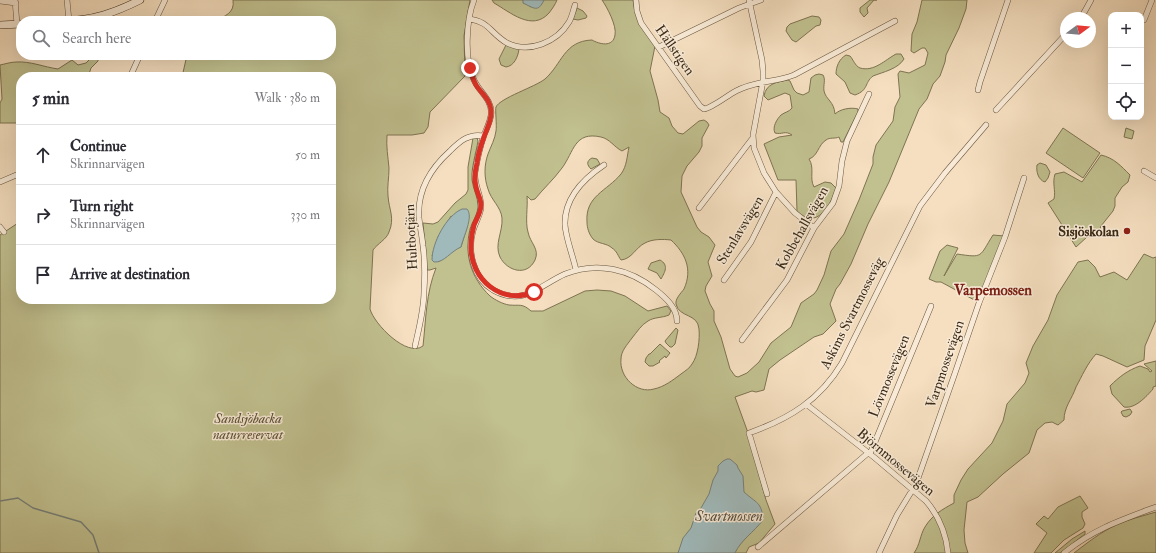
<!DOCTYPE html>
<meta charset="utf-8">
<style>
:root{--surface:#fff;--page:#f2f2f3;--text:#2b2b33;--muted:#7c7c81;--line:#e1e1e2}
body{margin:0;font-family:"IM FELL Double Pica",serif;background:var(--page);color:var(--text)}
.controls{position:absolute;right:12px;top:12px;display:grid;overflow:hidden;border-radius:8px;box-shadow:0 4px 16px #0002}
.controls button{width:36px;height:36px;display:grid;place-items:center;padding:0;border:0;border-bottom:1px solid var(--line);background:var(--surface);color:var(--text);font:20px sans-serif}
.compass{position:absolute;left:1060px;top:12px;width:36px;height:36px;border-radius:50%;background:var(--surface);box-shadow:0 4px 16px #0002;rotate:74deg}
.stop{position:absolute;width:12px;height:12px;margin:-9px;border:3px solid #d93025;border-radius:50%;background:#fff}
.stop.end{background:#d93025;border-color:#fff;box-shadow:0 1px 4px #0008}
.list{margin:0;padding:0;list-style:none}
h2{display:flex;justify-content:space-between;align-items:center;height:52px;margin:0;padding:0 16px;font-size:17px}
h2 small{font-size:13px;font-weight:400;color:var(--muted)}
.list li{display:grid;grid-template-columns:26px 1fr auto;gap:12px;align-items:center;box-sizing:border-box;height:60px;padding:0 16px;border-top:1px solid var(--line)}
.list b{display:block;font-size:15px;white-space:nowrap}
.list p{margin:0;font-size:13px;white-space:nowrap;color:var(--muted)}
.list em{font-size:13px;font-style:normal;color:var(--muted)}
.icon{flex:none;width:22px;height:22px;fill:none;stroke:currentColor;stroke-width:2;stroke-linecap:round;stroke-linejoin:round}
.map{position:relative;flex:none;width:1156px;height:553px;overflow:hidden}
.search{position:absolute;background:var(--surface);box-shadow:0 4px 16px #0002;left:16px;top:16px;width:320px;height:44px;display:flex;align-items:center;gap:10px;box-sizing:border-box;padding:0 14px;border-radius:16px;color:var(--muted);font-size:15px}
.panel{position:absolute;background:var(--surface);box-shadow:0 4px 16px #0002;left:16px;top:72px;width:320px;height:232px;border-radius:16px}
.map>svg:first-child{display:block}
</style>
<div class="map">
<svg width="1156" height="553" viewBox="0 0 1156 553">
<rect width="100%" height="100%" fill="#f5dfc0"/>
<filter id="stains"><feTurbulence type="fractalNoise" baseFrequency=".005" numOctaves="4"/><feColorMatrix values="0 0 0 0 .2 0 0 0 0 .09 0 0 0 0 .02 0 0 0 .5 -.17"/></filter>
<radialGradient id="worn" r=".72"><stop offset=".6" stop-color="#630" stop-opacity="0"/><stop offset="1" stop-color="#630" stop-opacity=".3"/></radialGradient>
<path fill="#c1c08f" stroke="#7e7452" fill-rule="evenodd" d="M233,0H470L464,36L465,76L430,112L428,127L424,133L412,135H387C386,146 388,157 389,168C389,178 387,187 388,196C389,210 395,218 389,232C387,239 377,244 373,250L370,309C374,324 407,358 423,346C426,319 426,293 436,268L430,270H427L423,223L433,224L438,222L455,203L466,194L468,190V167L473,138H477L478,141C476,153 471,168 472,180C473,189 478,197 478,206C478,214 472,222 470,229C464,255 471,278 490,296C495,300 503,304 509,305C520,306 522,303 531,311H543L585,291L597,290L611,291L625,296L648,311L667,306L671,311L669,315C662,318 654,317 648,321C641,325 637,332 632,338C627,345 621,351 621,359C619,377 637,394 654,389C664,387 673,380 681,374C685,371 690,368 692,364C698,356 700,339 699,329C698,313 679,318 676,304C675,299 681,293 684,289C693,269 685,253 671,240C663,239 652,239 645,243C636,247 632,259 621,260C618,256 617,251 612,248C607,243 598,244 593,239C589,234 587,228 587,222C585,196 607,191 621,174C627,166 627,156 629,147L622,151C614,147 610,139 601,137C574,131 574,152 562,168C554,179 544,188 535,199L531,200L527,196C528,207 525,222 528,232C530,243 540,249 535,260C527,277 507,271 500,257C494,244 503,232 502,218C501,207 491,200 488,189C484,178 484,165 488,154C491,146 495,139 496,131C497,126 495,109 496,107C500,98 535,87 545,79C562,64 564,41 592,40C599,44 613,48 615,35C617,26 607,7 602,0H633L635,11L655,46L650,71L658,100L660,112L669,118L672,126L678,133L683,134L699,121L704,120L707,122L709,125L702,138V146L699,152L687,166L682,176L681,192L697,227L701,232L709,237L715,245L708,262L712,276L706,286L705,291L710,304L714,311V321L721,337L730,369L735,376L738,377L747,373L759,362L771,343L791,327L801,303L814,294L817,290L824,275L831,251L844,234L859,200L873,164V157L876,145L893,121L895,107L900,97L898,74L900,71L909,73L925,65L928,53L925,48H922L914,53L911,51L912,34L917,22L922,0H967L966,9L959,28L946,55L945,62L940,76L933,84L927,99L919,109L889,182L868,224L851,264L840,284L836,289L830,304L836,321L823,334L814,337L780,360L769,369L764,390L756,392L752,391L735,397L747,430L766,500L775,524L759,543L749,547L746,553H0V235L21,221V299H331V77H182L187,55H331V21H215C225,16 235,13 233,0ZM451,216L467,227L461,247L455,249L438,262L432,256L438,237Z
M492,0H523V1L531,7L544,0H557C555,5 552,9 549,13C532,32 510,12 494,3Z
M870,0H877H874L867,8L868,13L864,17L860,12V8Z
M577,8L583,11L587,16L586,18L578,20L573,19Z
M812,16L819,17L821,20L820,25L816,26L796,42L792,40L786,31L787,27L790,24Z
M506,45L519,49C518,57 514,66 506,67L501,65L499,59Z
M896,54H901L904,59C898,69 883,72 873,76C864,83 869,90 855,95L850,93L845,82L836,74C836,67 839,59 846,55L850,56C853,59 855,66 860,68C874,72 885,60 896,54Z
M94,55L98,56V61L91,68L88,77H21V123H0V103L2,99L0,65C5,64 11,62 16,62C30,61 44,67 58,69L72,60L78,65L86,63Z
M819,74L823,75C826,80 823,85 824,91C826,100 834,101 835,114C840,109 851,107 858,109V112L843,142H841L839,137C835,139 830,137 826,140C818,145 818,156 809,159C815,168 809,178 814,187L825,182L831,183L836,188C831,205 817,231 797,211L796,180H778L764,144L779,137L792,135C785,130 782,135 775,133C772,127 777,119 781,115C785,112 789,112 792,108L790,95L785,93L768,100L764,96C766,83 778,82 788,80L790,81L794,90L797,93L803,95L809,92L811,78L815,75Z
M1063,128L1100,153L1083,178L1046,153Z
M1126,128L1134,131L1132,139L1124,137Z
M1101,155C1114,158 1121,166 1130,175L1128,182L1122,187L1115,198V206L1113,211L1101,226L1097,236L1087,237L1076,247L1048,203L1054,199C1056,190 1052,184 1055,174L1064,172L1082,182Z
M592,158L597,159L600,164L591,169C587,165 586,161 592,158Z
M1040,163L1046,165L1050,172L1048,178L1045,182C1038,180 1036,171 1037,165Z
M993,235L1004,236L978,302L941,282H936L929,279L940,251L947,245L958,248L944,276L957,254C984,258 979,257 993,235Z
M1144,254L1153,258L1156,257V320L1145,346L1144,360L1127,367L1103,356L1096,354C1087,364 1082,376 1076,387C1072,399 1064,407 1064,420L1058,425L1052,422L1045,423L1037,430L1029,453L1003,474L978,497L967,502L964,530L965,543L968,553H914C920,545 920,535 925,527C932,515 943,509 954,503V495L961,480L968,469L992,443L1003,421L1007,404L1025,383L1029,373L1026,363L1033,346L1048,320L1057,295L1078,262L1088,260L1095,267L1100,277L1114,272L1127,280Z
M660,260C669,265 665,272 661,279L657,273L648,269L651,263Z
M676,328L678,330L675,344L672,347H670L666,343L665,341Z
M660,344L670,353L666,358L665,356L659,361L660,362L653,366H649L645,362L646,358L649,354H650Z
M1156,361V386L1153,387V389C1146,397 1135,409 1124,407L1112,394L1110,386C1119,377 1128,370 1140,366L1148,369L1150,372L1152,371L1144,364Z
M1130,409L1132,412L1130,415L1126,417L1123,416L1121,412L1122,411Z
M1080,496L1088,508L1082,512V517L1085,524L1083,528L1064,540L1051,553H1034L1047,533L1036,524L1044,516L1048,519L1058,507Z
M1156,512V553H1074C1087,543 1101,532 1116,525C1129,519 1143,516 1156,512Z
M1085,531V534L1060,553H1055L1072,539Z"/>
<path fill="#a0babc" stroke="#77807a" d="M523,0H544C538,13 534,8 523,3Z
M462,209H467C474,217 463,237 461,247C451,251 444,263 434,262L432,260C432,243 446,216 462,209Z
M727,459H730L737,465L738,468L743,476L744,492C756,503 762,502 763,520C754,532 741,540 735,553H678L683,538L691,528L696,513L701,508L709,494L713,480L718,471V466L723,461Z"/>
<g fill="none" stroke-linecap="round" stroke-linejoin="round">
<path stroke="#77807a" stroke-width="1.5" d="M0,501L18,498L33,508L81,522L93,535L99,553"/>
<defs>
<path id="street" d="M15,0L17,24
M67,0L69,21
M474,0C466,20 464,61 474,80C479,92 493,100 491,115C490,122 487,128 484,135C480,147 477,160 475,173C474,186 482,196 481,208C480,216 475,223 473,231C467,252 474,279 493,290C524,307 540,285 565,274C597,261 630,269 656,290C666,298 677,308 677,321
M636,0L637,11L641,23L700,106L704,109C712,108 728,95 736,91C757,80 773,83 794,75L895,21
M749,0L762,60L763,71V81L753,135L754,148L764,173L776,192L795,213L814,228
M0,1L16,3
M1081,18L1091,0
M469,19C489,21 491,34 507,43C529,54 557,42 569,22C572,17 573,11 575,5
M1144,20L1152,0
M155,21L165,0
M659,47L739,8L761,0
M130,77L140,55
M978,90L980,82L1008,0
M996,110L1066,34
M1144,171L1156,178
M0,182L21,173
M699,208L752,139
M0,227L4,232
M576,270C573,256 566,239 565,225C564,198 583,179 604,165
M724,280L751,242L776,192
M742,340L787,280L814,228L833,203L839,186L842,161L847,141L869,94
M415,346C419,328 424,310 424,291C425,276 425,261 423,246C422,236 420,227 419,218C417,191 430,169 450,151C460,141 469,133 484,136
M806,404L875,458L926,501C939,516 946,533 948,553
M870,454L931,306
M767,494L749,433C789,419 820,400 842,363L920,206L945,173L986,125
M758,547L868,453
M879,553L897,515L916,484L955,373L979,303L1005,237L1024,178
M1064,553C1094,529 1121,520 1156,507"/>
<path id="secondary" d="M63,21C93,20 114,13 140,0
M0,25L21,24"/>
</defs>
<use href="#street" stroke="#695640" stroke-width="6"/>
<use href="#secondary" stroke="#3a2916" stroke-width="8"/>
<use href="#street" stroke="#f8ead6" stroke-width="5"/>
<use href="#secondary" stroke="#f8ead6" stroke-width="7"/>
</g>
<g fill="none" stroke-linecap="round" stroke-linejoin="round">
<path stroke="#d93025" stroke-width="5" d="M470,68C471,74 473,79 476,85C481,93 491,100 491,111C492,120 487,128 484,137C481,145 478,154 477,163C475,171 474,179 476,187C477,193 481,199 481,205C481,212 477,218 474,225C472,232 471,239 471,246C470,279 502,306 534,292"/>
</g>
<circle fill="#8f2418" stroke="#f8ead6" stroke-width="1.5" cx="1127" cy="231" r="4"/>
<g text-anchor="middle" dominant-baseline="central" stroke-width="3" stroke-linejoin="round" paint-order="stroke">
<g font-size="14" fill="#3a2916" stroke="#f8ead6">
<text transform="translate(675 50) rotate(55)">Hällstigen</text>
<text transform="translate(802 228) rotate(-61)">Kobbehallsvägen</text>
<text transform="translate(740 230) rotate(-59)">Stenlavsvägen</text>
<text transform="translate(411 237) rotate(-93)">Hultbotjärn</text>
<text transform="translate(852 313) rotate(-63)">Askims Svartmosseväg</text>
<text transform="translate(945 364) rotate(-71)">Varpmossevägen</text>
<text transform="translate(889 376) rotate(-68)">Lövmossevägen</text>
<text transform="translate(896 462) rotate(40)">Björnmossevägen</text>
</g>
<g font-size="14" font-weight="bold" fill="#3a2916" stroke="#f8ead6" text-anchor="end">
<text x="1119" y="231">Sisjöskolan</text>
</g>
<g font-size="14" font-style="italic" fill="#5c4f34" stroke="#f8ead6">
<text x="248" y="418">Sandsjöbacka<tspan x="248" dy="16">naturreservat</tspan></text>
</g>
<g font-size="15" font-weight="bold" fill="#7a1f14" stroke="#f8ead6">
<text x="993" y="290">Varpemossen</text>
</g>
<g font-size="15" font-style="italic" fill="#544d40" stroke="#f8ead6">
<text x="729" y="516">Svartmossen</text>
</g>
</g>
<rect width="100%" height="100%" filter="url(#stains)"/>
<rect width="100%" height="100%" fill="url(#worn)"/>
</svg>
<div class="controls">
<button>+</button>
<button>−</button>
<button><svg class="icon" aria-label="locate" viewBox="0 0 24 24"><circle cx="12" cy="12" r="6"/><path d="M12 2v4M12 18v4M2 12h4M18 12h4"/></svg></button>
</div>
<svg class="compass" viewBox="-18 -18 36 36"><path d="M0-13l5 13h-10z" fill="#e53935"/><path d="M0 13l5-13h-10z" fill="#7c7c81"/></svg>
<div class="stop" style="left:534px;top:292px"></div>
<div class="stop end" style="left:470px;top:68px"></div>
<div class="search"><svg class="icon" aria-label="search" viewBox="0 0 24 24"><circle cx="10" cy="10" r="6"/><path d="M15 15l6 6"/></svg>Search here</div>
<section class="panel">
<h2>5 min<small>Walk · 380 m</small></h2>
<ul class="list">
<li><svg class="icon" aria-label="ahead" viewBox="0 0 24 24"><path d="M12 20V5M6 11l6-6 6 6"/></svg><div><b>Continue</b><p>Skrinnarvägen</p></div><em>50 m</em></li>
<li><svg class="icon" aria-label="right" viewBox="0 0 24 24"><path d="M7 20v-9h11M14 6l5 5-5 5"/></svg><div><b>Turn right</b><p>Skrinnarvägen</p></div><em>330 m</em></li>
<li><svg class="icon" aria-label="arrive" viewBox="0 0 24 24"><path d="M6 21V4h12l-3 4 3 4H6"/></svg><div><b>Arrive at destination</b></div></li>
</ul>
</section>
</div>
